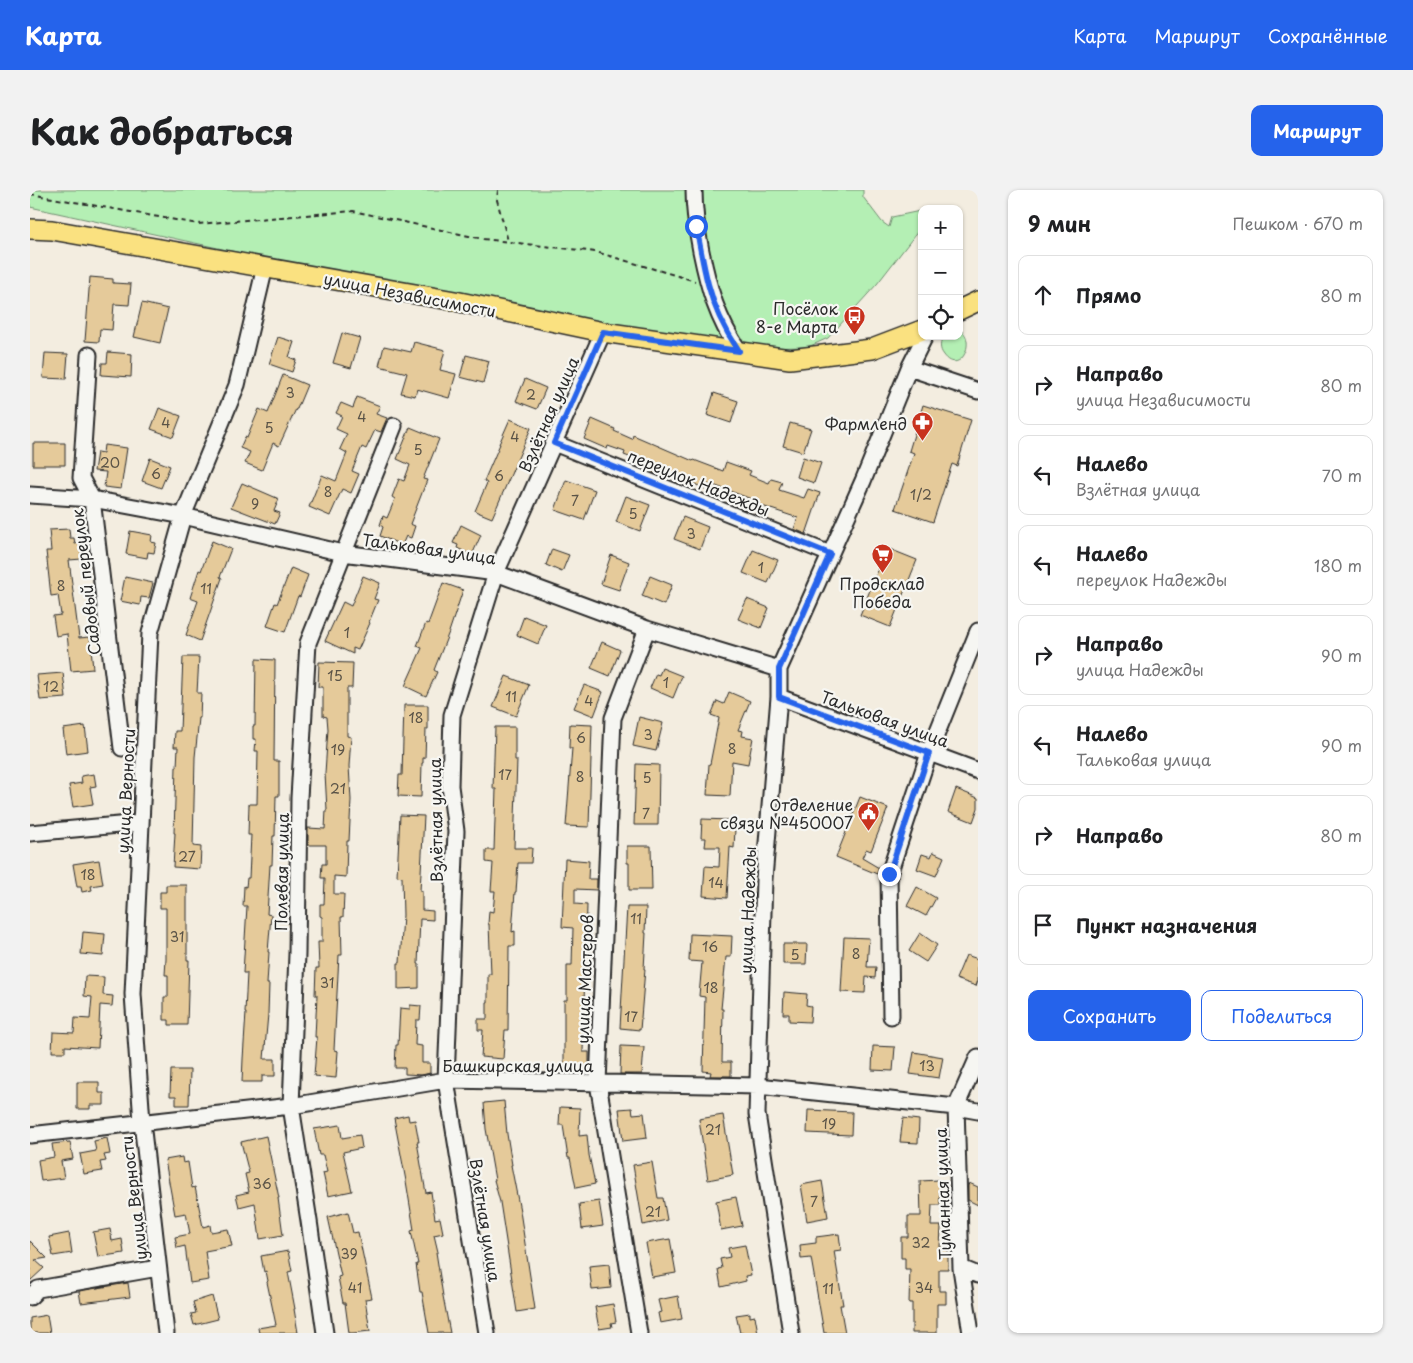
<!DOCTYPE html>
<html lang="ru">
<meta charset="utf-8">
<style>
:root{--surface:#fff;--page:#f2f2f2;--text:#202124;--muted:#757577;--line:#e0e0e0;--accent:#2563eb}
body{margin:0;font-family:"Playpen Sans",sans-serif;background:var(--page);color:var(--text)}
.controls{position:absolute;right:15px;top:15px;display:grid;overflow:hidden;border-radius:10px;box-shadow:0 1px 4px #0004}
.controls button{width:45px;height:45px;display:grid;place-items:center;padding:0;border:0;border-bottom:1px solid var(--line);background:var(--surface);color:var(--text);font:25px sans-serif}
.stop{position:absolute;width:15px;height:15px;margin:-11px;border:4px solid #2563eb;border-radius:50%;background:#fff}
.stop.end{background:#2563eb;border-color:#fff;box-shadow:0 1px 5px #0008}
.list{margin:0;padding:0;list-style:none}
h2{display:flex;justify-content:space-between;align-items:center;height:65px;margin:0;padding:0 20px;font-size:21px}
h2 small{font-size:16px;font-weight:400;color:var(--muted)}
.list li{display:grid;grid-template-columns:32px 1fr auto;gap:15px;align-items:center;box-sizing:border-box;height:80px;margin:0 10px 10px;padding:0 10px;border:1px solid var(--line);border-radius:10px}
.list b{display:block;font-size:19px;white-space:nowrap}
.list p{margin:0;font-size:16px;white-space:nowrap;color:var(--muted)}
.list em{font-size:16px;font-style:normal;color:var(--muted)}
.actions{display:flex;gap:10px;padding:15px 20px}
.actions a{flex:1;padding:11px 0;border:1px solid var(--accent);border-radius:10px;text-align:center;font-size:18px;color:var(--accent)}
.actions .main{background:var(--accent);color:#fff}
.icon{flex:none;width:28px;height:28px;fill:none;stroke:currentColor;stroke-width:2;stroke-linecap:round;stroke-linejoin:round}
.map{position:relative;flex:none;width:948px;height:1143px;overflow:hidden;border-radius:10px}
header{display:flex;align-items:center;gap:30px;box-sizing:border-box;height:70px;padding:0 25px;background:var(--accent);color:#fff}
header strong{font-size:24px}
nav{display:flex;gap:28px;margin-inline-start:auto;font-size:18px}
.intro{display:flex;align-items:center;justify-content:space-between;box-sizing:border-box;height:120px;padding:0 30px}
h1{margin:0;font-size:35px}
.button{padding:12px 22px;border-radius:10px;background:var(--accent);color:#fff;font-size:18px;font-weight:700}
main{display:flex;gap:30px;padding:0 30px}
aside{flex:1;background:var(--surface);border-radius:10px;box-shadow:0 1px 4px #0004}
.map>svg:first-child{display:block}
</style>
<header>
<strong>Карта</strong>
<nav><a>Карта</a><a>Маршрут</a><a>Сохранённые</a></nav>
</header>
<div class="intro"><h1>Как добраться</h1><a class="button">Маршрут</a></div>
<main>
<div class="map">
<svg width="948" height="1143" viewBox="0 0 948 1143">
<rect width="100%" height="100%" fill="#f3ede0"/>
<filter id="ink" filterUnits="userSpaceOnUse"><feTurbulence type="fractalNoise" baseFrequency=".02" numOctaves="2"/><feDisplacementMap in="SourceGraphic" scale="10" xChannelSelector="R" yChannelSelector="G"/><feConvolveMatrix kernelMatrix="1 2 1 2 8 2 1 2 1" color-interpolation-filters="sRGB"/></filter>
<g filter="url(#ink)">
<path fill="#b4efb4" stroke="#708d70" d="M0,0H833V7L852,32L859,37L862,27L890,21L892,24V36L847,94L798,148L778,157L723,158L573,142L0,17Z
M929,139C948,149 930,187 914,165C909,159 910,153 913,146H929Z"/>
<path fill="#e5ca9a" stroke="#2b2b2b" d="M60,87L83,89V93L101,94L99,115L84,114L82,140L70,139L69,152L55,151Z
M112,113L138,119L130,153L104,147Z
M312,143L330,148L321,178L303,173Z
M248,147L264,152L259,167L266,170L262,182L239,174Z
M384,152L415,160L410,180L426,184L419,208L387,199L385,206L371,203L377,183L349,176L354,156L381,162Z
M78,162L102,164L101,187L71,185L72,173H77Z
M15,163L38,164L36,189L13,188Z
M436,165L459,171L453,193L430,187Z
M253,185L277,195L267,219H266L249,256L243,253L232,280L215,273L220,262L210,258L215,247L217,248L229,219L238,223Z
M495,189L516,198L507,219L486,211Z
M684,203L708,211L701,233L677,225Z
M327,207L350,216L346,224L357,228L351,242L345,240L336,259L332,257L322,281L329,284L321,303L312,299L300,326L279,317L292,285L306,291L317,263L310,259L317,244L306,239L312,226L306,223L311,213L323,218Z
M893,215L941,230L927,276L922,274L903,332L865,319L884,263L879,261Z
M129,218L151,226L143,247L121,239Z
M480,229L501,238L462,328L445,321L457,293L454,291L470,254H469Z
M562,229L585,239L584,241L602,249L603,245L663,271L664,270L693,281L696,272L721,281L719,285L739,293L741,289L752,292L749,300L774,308L778,299L790,303L776,344L764,339L768,328L726,314L727,311L683,295V296L677,294L675,299L644,284L641,289L627,283V284L618,281L620,275L594,265L595,262L578,256L577,259L554,249Z
M760,233L781,239L773,262L753,256Z
M380,237L409,249L393,289L397,290L380,334L385,336L381,348L376,346L372,355L350,346L353,337L350,335L353,326L357,328L365,309L362,307L369,289L374,291L380,275L367,269Z
M3,253H35V275H3Z
M74,255L97,258L91,299L74,297L76,282L64,281L67,262L73,263Z
M773,267L791,273L784,293L767,287Z
M120,268L140,276L131,298L112,291Z
M536,290L565,300L554,330L525,320Z
M212,293L249,309L244,321L250,323L245,334L201,317Z
M596,306L620,315L610,341L586,332Z
M653,327L678,337L670,359L644,349Z
M431,335L451,345L442,365L427,358L428,355L423,353Z
M39,339L40,348H44L45,354L50,353L52,369L39,370L49,448L60,447L63,479L41,481L37,444L26,446L23,426L31,425L28,405L21,406L16,361H21L19,340Z
M100,341L122,345L121,352L126,353L124,363L118,362L117,368L96,364Z
M182,351L201,359L190,387L192,388L170,451L156,445L168,411L160,408L169,380L171,381Z
M857,358L887,370L860,437L830,425Z
M522,359L539,365L532,382L516,375Z
M723,360L748,370L738,393L713,383Z
M581,365L599,372L589,400L571,394Z
M261,378L278,385L270,407L268,406L255,442L237,436L245,413L247,414Z
M333,386L350,393L344,409L348,410L339,432L340,433L328,460L323,458V464L295,451L313,412L321,416Z
M620,386L642,395L634,415L612,406Z
M95,387L123,393L119,408L111,407L110,415L90,411Z
M413,393L433,400L419,442L404,480L407,482L396,506L375,496L392,458L387,456L396,433L398,434Z
M717,409L739,418L731,438L708,429Z
M494,426L516,435L508,454L487,445Z
M572,452L590,460L580,486L561,478Z
M153,467H169L167,503H171L170,528H169L165,567L163,656L171,657L170,679L143,677L145,643H144L146,577H147L148,557H144L145,541H150Z
M226,469L245,470L244,571H249V606H246L245,646H243L242,675H240L237,724L241,725L238,762H239L237,794H239L238,824L234,869H245V886H232V892H212L213,869L216,823H215L217,783H213L217,716H213L214,696L216,697L217,688H219L221,645H218L219,614H227L228,561H225L226,549H223V536H225Z
M289,472L323,473L322,498H317V546L321,547L319,576L321,610L319,651H317L316,687L304,686V704H314L313,727H311L312,765H309L304,860L308,861L306,888L284,886L287,847H285L287,805H285L286,778H289L288,752H292V727L290,726V714H294L295,688H291L292,674H296V655H278V638L295,639L296,620H297L295,583L298,539L297,527L293,526V497H288Z
M632,478L652,486L643,508L620,498L626,484L629,485Z
M33,483L36,508L10,510L7,485Z
M476,486L499,495L486,526L463,517Z
M554,495L573,502L564,526L544,518Z
M699,502L720,511L708,540L713,541L712,546L723,548L718,574L702,571L700,606L677,605L679,574H680L689,528L681,525L687,511L694,514Z
M374,515H398V539H396L395,568H393V573H392L391,607L368,606L369,585H372Z
M609,527L633,533L626,561L603,556Z
M540,534L562,535L559,637L536,636L542,558H539Z
M55,536L58,561L36,564L33,539Z
M465,537H485V570H487L484,658H502L501,673H488L486,702H485L482,742L485,741V756H479L478,840H475L473,869L451,867L453,840H448V829H457V812H458V784H461L459,734H458L459,721L463,722L465,701H461L463,673L456,672V660H464L466,599H463Z
M606,574L629,575L628,635H604Z
M64,584L66,596L60,597L63,614L43,617L39,595L52,593L51,586Z
M926,599L948,608V618L943,632L918,622Z
M830,607L858,618L841,661L836,659L832,668L849,678L847,684L806,667Z
M370,625L394,626L390,701H392V720L403,721V730L390,729L388,774H389V798L368,799V773H370L373,725L372,687L367,686Z
M672,629L700,630V639H705L704,658L700,657L697,708L673,706L675,676L689,677L690,657H675L676,648H671Z
M597,656H621L622,700H599V673H597Z
M903,662L914,667L906,686L887,679L892,664L901,667Z
M535,669L559,671L558,689H567V700L545,699V714L557,715L556,750H560V770H555L553,862H559V877L534,876V810H537V775H542L543,738L532,737Z
M69,670L73,694L61,696L62,700L52,702L51,697H47L43,674Z
M136,695H157V770H159L157,835H139V830H134V807H138V785H135L136,769V718H130V702H136Z
M887,697L906,708L896,726L877,716Z
M597,717H616L615,743H616L614,779H615L610,840L590,838Z
M53,742L75,744L73,766L51,764Z
M890,743L907,755L896,772L879,761Z
M660,744L702,746L701,767H696L691,819H693L692,872H701V886H680L681,882L673,881L675,807L669,806L672,772L659,771Z
M814,747L839,748L837,777H846L845,788L836,787L835,803L811,802Z
M753,754H777L776,774H753Z
M936,765L948,769V790L946,796L926,789Z
M55,786L74,787L73,805L83,806L82,816L70,815L68,858L35,856V862H22L23,842L44,843L45,828L60,829L62,807L54,806Z
M754,802L777,804L776,815L781,816L780,832L759,831V824H753Z
M380,815L391,816L390,830H386L385,855L392,856V873H400V883L392,885L375,884V878H365L366,855H368L370,818L380,819Z
M591,856L614,857L612,884H590Z
M843,856L865,857L863,881L842,880Z
M884,862L913,867L909,888L880,884Z
M141,880H160L159,915H146V906H140Z
M47,892H69V903H74V915H60V919H47Z
M474,911L477,944L482,975H481L490,1021L505,1119L487,1122L470,1012L464,990H465L456,939L454,913Z
M530,917L550,918L549,946L557,945L559,965L565,994L546,998L540,968H538L533,935H529Z
M602,918L603,924L614,923L617,948L593,951L589,919Z
M778,920L822,922L821,945L777,943Z
M378,925L379,931L385,930L389,952H387L396,1003L401,1002L405,1029L410,1028L413,1043L404,1045L408,1062H406L413,1106L420,1143H399L392,1102H390L386,1074H388L381,1041L384,1040L376,991L364,928Z
M693,925L703,985L678,990L669,929Z
M873,928L889,930L888,953L870,952Z
M310,935L312,948L330,945L332,958L313,962L322,1001L298,1006L293,983L297,982L293,965H289L284,939Z
M236,946L249,1008H248L253,1045L230,1049L225,1013L209,1017L206,1005L219,1002L215,984L219,983L211,952Z
M77,948L80,964L74,965L76,971L70,972L72,981L54,984L50,964L66,961L64,951Z
M40,952L43,969L31,971L34,988L11,991L8,970L24,967L22,954Z
M152,967L153,973L158,972L162,998L165,997L173,1037L180,1035L181,1042L198,1039L202,1056L175,1061L179,1090L160,1093L155,1056L147,1058L145,1047L160,1044L156,1023L145,1025L135,970Z
M622,972L628,1008H633L637,1030L613,1035L603,975Z
M909,990L910,1015H902L901,1036H911L910,1057H918V1079H909V1101H916V1114H907V1143H882V1113H879L880,1079H875V1068H871V1047H878V1026H891L890,991Z
M792,991L798,1027L777,1031L771,995Z
M939,993L948,997V1015L938,1010V996Z
M706,1007L712,1036L691,1040L686,1011Z
M569,1011L573,1036L552,1039L549,1014Z
M318,1022L323,1043L328,1042L342,1108L335,1109L340,1141L323,1143H319L315,1113H313L308,1087L311,1086L298,1027Z
M80,1039L82,1051L92,1049L94,1063L68,1067L63,1042Z
M39,1043L42,1063L23,1066L19,1047Z
M809,1044L811,1060L804,1061L813,1115H810L815,1143H794L781,1068L771,1069L770,1055L786,1053V1047Z
M640,1049L646,1083L622,1087L616,1053Z
M0,1051L17,1068L5,1070L14,1078L0,1091Z
M715,1055L721,1085L715,1086L716,1091L691,1097L688,1079L692,1078L690,1069L700,1067L698,1058Z
M258,1061L262,1081L258,1082L265,1119H264L268,1143H229L228,1138L246,1135L237,1092L238,1091L236,1081L234,1082L231,1066Z
M579,1074L581,1098L562,1100L559,1076Z
M98,1093L100,1107L51,1113L49,1101Z
M182,1106L188,1129L164,1135L161,1124L166,1123L163,1112Z
M648,1106L652,1129L630,1133L628,1123L631,1122L628,1110Z
M583,1114L586,1132L581,1133L582,1137L569,1139L565,1117Z
M720,1123V1127L725,1126L728,1143H710L706,1125Z
M17,1125L20,1143H0V1128Z"/>
<g fill="none" stroke-linecap="round" stroke-linejoin="round">
<defs>
<path id="minor" d="M664,0C664,21 667,41 671,61C679,100 687,128 709,161
M59,165L51,288L62,309L92,558
M879,178L948,201
M524,253L800,364
M0,305L62,309L153,326L313,363L466,383L617,439L749,479
M749,507L948,581
M0,643L111,633
M861,826L859,684L899,563L948,441
M0,945L261,916L416,890L728,896L926,917L948,921
M931,1078L948,1085
M0,1107L8,1099L128,1078
M136,1143L112,932L103,804L120,443L153,326L207,195L235,77
M295,1143L279,1031L261,916L267,764L269,608L278,453L364,236
M457,1143L416,890L426,641L420,596L422,525L466,383L573,142
M609,1143L568,893L583,528L617,439
M761,1143L727,924L734,689L749,507V479L833,291L879,178L895,146
M941,1143L931,1078L926,917L948,867"/>
<path id="major" d="M0,39L22,40L425,111L573,142L760,169L842,159L892,140
M929,120L948,111"/>
</defs>
<use href="#minor" stroke="#2b2b2b" stroke-width="19"/>
<use href="#major" stroke="#2b2b2b" stroke-width="22"/>
<path stroke="#2b2b2b" stroke-width="2" stroke-dasharray="5 4" stroke-linecap="butt" d="M468,0L467,10L478,51
M0,4L168,34L323,21L453,49L566,62L665,91"/>
<use href="#minor" stroke="#f6f6f2" stroke-width="15"/>
<use href="#major" stroke="#fae180" stroke-width="19"/>
</g>
</g>
<g fill="none" stroke-linecap="round" stroke-linejoin="round" filter="url(#ink)">
<path stroke="#2563eb" stroke-width="6" d="M666,36C670,55 673,75 678,94C684,118 695,140 709,161L573,142L524,253L800,364L749,479V507L899,563L859,684"/>
</g>
<defs>
<symbol id="bus-pin" viewBox="-11 -11 22 30"><path d="M0 17L-7.5 6A9.5 9.5 0 1 1 7.5 6Z" fill="#c8321e" stroke="#f6f6f2"/><path d="M-5-6H5V4H4V6H2V4H-2V6H-4V4H-5ZM-3.5-4V0h7V-4ZM-3.5 1.2v1.5H-2V1.2ZM2 1.2v1.5H3.5V1.2Z" fill="#fff"/></symbol>
<symbol id="pharmacy-pin" viewBox="-11 -11 22 30"><path d="M0 17L-7.5 6A9.5 9.5 0 1 1 7.5 6Z" fill="#c8321e" stroke="#f6f6f2"/><path d="M-2-6h4v4h4v4h-4v4h-4v-4h-4v-4h4Z" fill="#fff"/></symbol>
<symbol id="supermarket-pin" viewBox="-11 -11 22 30"><path d="M0 17L-7.5 6A9.5 9.5 0 1 1 7.5 6Z" fill="#c8321e" stroke="#f6f6f2"/><path d="M-6-5.5h2.5l.6 2H6L4.5 2H-2.5L-4.4-4H-6ZM-1.5 3.2a1.3 1.3 0 1 0 .1 0ZM3 3.2a1.3 1.3 0 1 0 .1 0Z" fill="#fff"/></symbol>
<symbol id="civic-pin" viewBox="-11 -11 22 30"><path d="M0 17L-7.5 6A9.5 9.5 0 1 1 7.5 6Z" fill="#c8321e" stroke="#f6f6f2"/><path d="M-.6-6.5H3V-4.5H.6V-3L4-1V1h2V6H-6V1h2V-1L-.6-3ZM-1.2 2.5V6h2.4V2.5Z" fill="#fff"/></symbol>
</defs>
<g fill-rule="evenodd">
<use href="#bus-pin" x="812" y="114" width="25" height="34"/>
<use href="#pharmacy-pin" x="880" y="220" width="25" height="34"/>
<use href="#supermarket-pin" x="840" y="352" width="25" height="34"/>
<use href="#civic-pin" x="826" y="610" width="25" height="34"/>
</g>
<g text-anchor="middle" dominant-baseline="central" stroke-width="4.5" stroke-linejoin="round" paint-order="stroke">
<g font-size="14" fill="#5a5347">
<text x="260" y="202">3</text>
<text x="501" y="204">2</text>
<text x="332" y="226">4</text>
<text x="136" y="232">4</text>
<text x="239" y="237">5</text>
<text x="485" y="246">4</text>
<text x="388" y="259">5</text>
<text x="80" y="272">20</text>
<text x="126" y="283">6</text>
<text x="469" y="285">6</text>
<text x="298" y="301">8</text>
<text x="891" y="304">1/2</text>
<text x="545" y="310">7</text>
<text x="225" y="313">9</text>
<text x="603" y="323">5</text>
<text x="661" y="343">3</text>
<text x="731" y="377">1</text>
<text x="31" y="395">8</text>
<text x="176" y="398">11</text>
<text x="317" y="442">1</text>
<text x="305" y="485">15</text>
<text x="636" y="492">1</text>
<text x="21" y="496">12</text>
<text x="481" y="506">11</text>
<text x="559" y="510">4</text>
<text x="386" y="527">18</text>
<text x="618" y="544">3</text>
<text x="551" y="547">6</text>
<text x="702" y="558">8</text>
<text x="308" y="559">19</text>
<text x="475" y="584">17</text>
<text x="550" y="586">8</text>
<text x="617" y="587">5</text>
<text x="308" y="598">21</text>
<text x="616" y="623">7</text>
<text x="157" y="666">27</text>
<text x="58" y="684">18</text>
<text x="686" y="692">14</text>
<text x="606" y="728">11</text>
<text x="147" y="746">31</text>
<text x="680" y="756">16</text>
<text x="826" y="763">8</text>
<text x="765" y="764">5</text>
<text x="297" y="792">31</text>
<text x="681" y="797">18</text>
<text x="601" y="826">17</text>
<text x="897" y="875">13</text>
<text x="799" y="933">19</text>
<text x="683" y="939">21</text>
<text x="232" y="993">36</text>
<text x="784" y="1011">7</text>
<text x="623" y="1021">21</text>
<text x="891" y="1052">32</text>
<text x="319" y="1063">39</text>
<text x="325" y="1097">41</text>
<text x="894" y="1097">34</text>
<text x="798" y="1098">11</text>
</g>
<g font-size="16" fill="#2b2b2b" stroke="#f6f6f2">
<text transform="translate(380 104) rotate(11)">улица Независимости</text>
<text transform="translate(518 224) rotate(-66)">Взлётная улица</text>
<text transform="translate(669 292) rotate(22)">переулок Надежды</text>
<text transform="translate(399 358) rotate(8)">Тальковая улица</text>
<text transform="translate(55 392) rotate(-97)">Садовый переулок</text>
<text transform="translate(855 528) rotate(20)">Тальковая улица</text>
<text transform="translate(95 601) rotate(-87)">улица Верности</text>
<text transform="translate(405 630) rotate(-91)">Взлётная улица</text>
<text transform="translate(251 682) rotate(-89)">Полевая улица</text>
<text transform="translate(717 720) rotate(-88)">улица Надежды</text>
<text transform="translate(554 789) rotate(-88)">улица Мастеров</text>
<text x="488" y="875">Башкирская улица</text>
<text transform="translate(912 1004) rotate(-92)">Туманная улица</text>
<text transform="translate(103 1008) rotate(-97)">улица Верности</text>
<text transform="translate(456 1030) rotate(81)">Взлётная улица</text>
</g>
<g font-size="16" fill="#2b2b2b" stroke="#f6f6f2" text-anchor="end">
<text x="808" y="118">Посёлок<tspan x="808" dy="18">8-е Марта</tspan></text>
<text x="877" y="233">Фармленд</text>
<text x="852" y="393" text-anchor="middle">Продсклад<tspan x="852" dy="18">Победа</tspan></text>
<text x="823" y="614">Отделение<tspan x="823" dy="18">связи №450007</tspan></text>
</g>
</g>
</svg>
<div class="controls">
<button>+</button>
<button>−</button>
<button><svg class="icon" aria-label="locate" viewBox="0 0 24 24"><circle cx="12" cy="12" r="6"/><path d="M12 2v4M12 18v4M2 12h4M18 12h4"/></svg></button>
</div>
<div class="stop" style="left:666px;top:36px"></div>
<div class="stop end" style="left:859px;top:684px"></div>
</div>
<aside>
<h2>9 мин<small>Пешком · 670 m</small></h2>
<ul class="list">
<li><svg class="icon" aria-label="ahead" viewBox="0 0 24 24"><path d="M12 20V5M6 11l6-6 6 6"/></svg><div><b>Прямо</b></div><em>80 m</em></li>
<li><svg class="icon" aria-label="right" viewBox="0 0 24 24"><path d="M7 20v-9h11M14 6l5 5-5 5"/></svg><div><b>Направо</b><p>улица Независимости</p></div><em>80 m</em></li>
<li><svg class="icon" aria-label="left" viewBox="0 0 24 24"><path d="M17 20v-9H6M10 6l-5 5 5 5"/></svg><div><b>Налево</b><p>Взлётная улица</p></div><em>70 m</em></li>
<li><svg class="icon" aria-label="left" viewBox="0 0 24 24"><path d="M17 20v-9H6M10 6l-5 5 5 5"/></svg><div><b>Налево</b><p>переулок Надежды</p></div><em>180 m</em></li>
<li><svg class="icon" aria-label="right" viewBox="0 0 24 24"><path d="M7 20v-9h11M14 6l5 5-5 5"/></svg><div><b>Направо</b><p>улица Надежды</p></div><em>90 m</em></li>
<li><svg class="icon" aria-label="left" viewBox="0 0 24 24"><path d="M17 20v-9H6M10 6l-5 5 5 5"/></svg><div><b>Налево</b><p>Тальковая улица</p></div><em>90 m</em></li>
<li><svg class="icon" aria-label="right" viewBox="0 0 24 24"><path d="M7 20v-9h11M14 6l5 5-5 5"/></svg><div><b>Направо</b></div><em>80 m</em></li>
<li><svg class="icon" aria-label="arrive" viewBox="0 0 24 24"><path d="M6 21V4h12l-3 4 3 4H6"/></svg><div><b>Пункт назначения</b></div></li>
</ul>
<div class="actions"><a class="main">Сохранить</a><a>Поделиться</a></div>
</aside>
</main>
